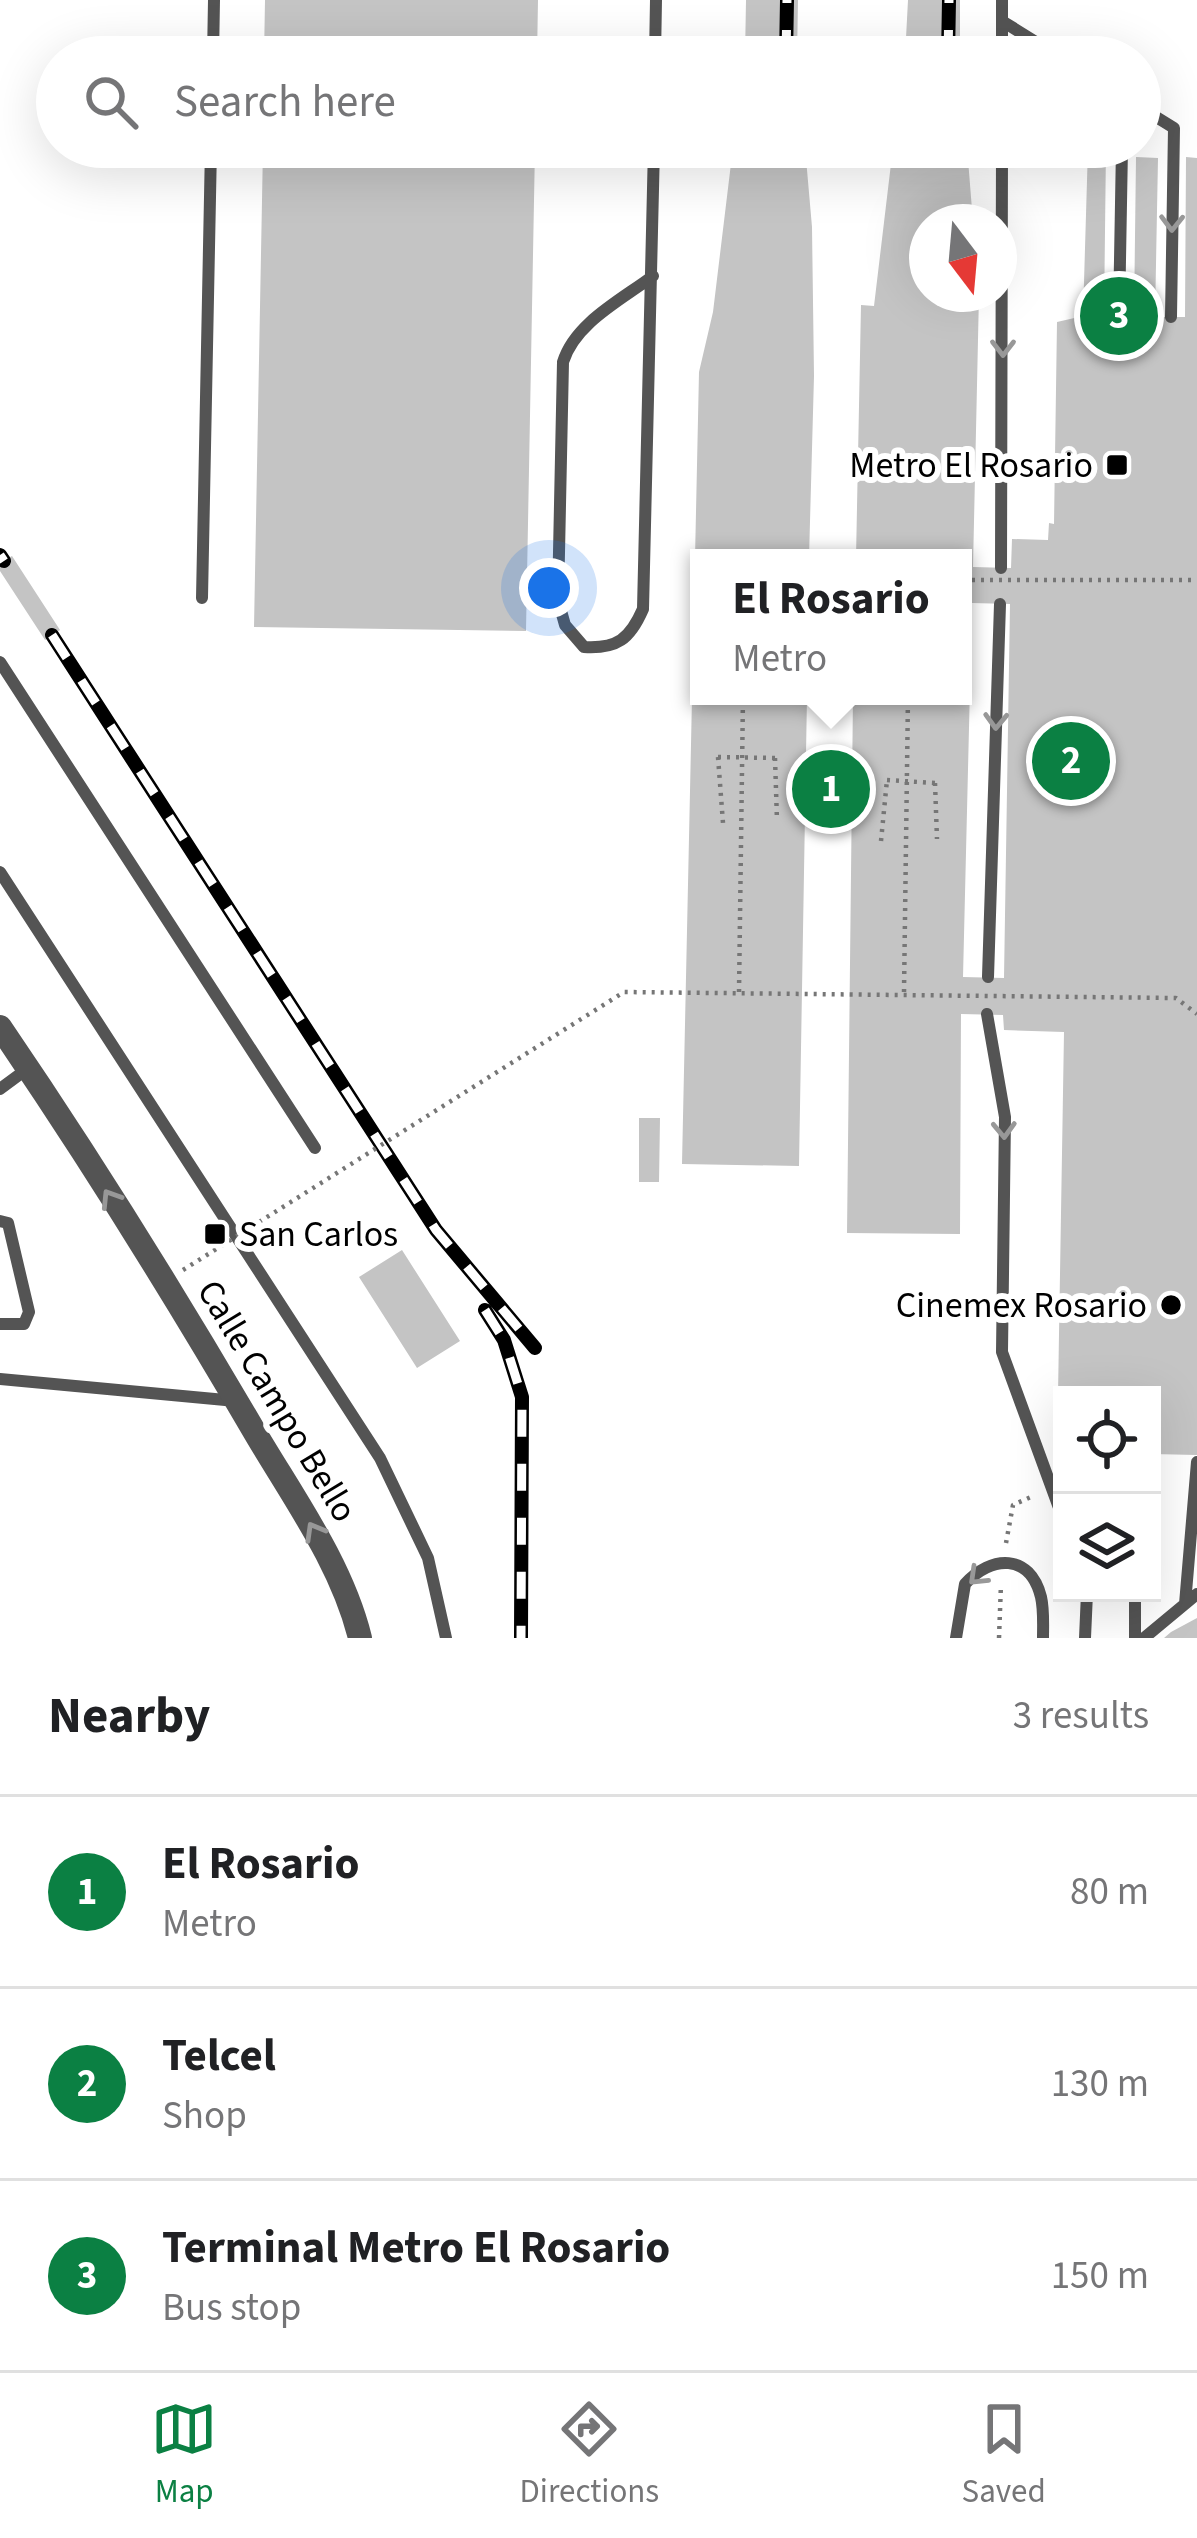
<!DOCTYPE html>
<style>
:root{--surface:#fff;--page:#f6f6f6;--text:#202124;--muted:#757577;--line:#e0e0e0;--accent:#0b8043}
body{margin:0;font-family:"Source Sans 3",sans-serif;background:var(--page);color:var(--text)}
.controls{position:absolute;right:36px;bottom:36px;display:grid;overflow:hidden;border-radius:0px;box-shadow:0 12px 48px #0002}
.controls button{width:108px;height:108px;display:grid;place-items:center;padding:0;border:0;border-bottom:3px solid var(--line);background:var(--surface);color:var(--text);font:60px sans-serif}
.compass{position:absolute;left:909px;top:204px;width:108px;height:108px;border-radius:50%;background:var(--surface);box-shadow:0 12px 48px #0002;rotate:164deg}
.you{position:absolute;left:549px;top:588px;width:42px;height:42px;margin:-30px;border:9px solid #fff;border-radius:50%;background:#1a73e8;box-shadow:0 0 0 18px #1a73e833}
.badge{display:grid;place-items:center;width:78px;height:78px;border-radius:50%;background:var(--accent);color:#fff;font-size:39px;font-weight:700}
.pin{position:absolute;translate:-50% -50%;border:6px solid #fff;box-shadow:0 3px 12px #0006}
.popup{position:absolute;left:690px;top:549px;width:282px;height:156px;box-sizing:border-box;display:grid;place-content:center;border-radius:0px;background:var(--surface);filter:drop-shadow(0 3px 9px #0005);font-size:39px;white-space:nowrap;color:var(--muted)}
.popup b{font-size:45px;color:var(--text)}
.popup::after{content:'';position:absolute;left:50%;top:100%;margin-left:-24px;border:24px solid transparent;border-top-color:var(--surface)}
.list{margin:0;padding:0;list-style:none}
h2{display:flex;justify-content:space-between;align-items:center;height:156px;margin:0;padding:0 48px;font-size:51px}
h2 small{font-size:39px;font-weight:400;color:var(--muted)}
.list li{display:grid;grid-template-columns:78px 1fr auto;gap:36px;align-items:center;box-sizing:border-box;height:192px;padding:0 48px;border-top:3px solid var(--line)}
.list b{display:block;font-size:45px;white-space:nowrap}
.list p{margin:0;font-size:39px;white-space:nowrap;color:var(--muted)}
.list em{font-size:39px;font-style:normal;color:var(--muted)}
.icon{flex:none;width:66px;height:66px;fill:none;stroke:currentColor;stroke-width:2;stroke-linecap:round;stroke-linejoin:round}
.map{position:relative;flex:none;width:1197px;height:1638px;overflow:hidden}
.search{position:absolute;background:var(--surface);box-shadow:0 12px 48px #0002;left:36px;right:36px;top:36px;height:132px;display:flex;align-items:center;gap:30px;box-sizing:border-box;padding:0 42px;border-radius:66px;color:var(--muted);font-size:45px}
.sheet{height:732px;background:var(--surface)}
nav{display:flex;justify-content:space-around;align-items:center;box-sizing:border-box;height:168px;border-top:3px solid var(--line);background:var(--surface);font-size:33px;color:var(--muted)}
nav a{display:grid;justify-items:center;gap:6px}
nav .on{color:var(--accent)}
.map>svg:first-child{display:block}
</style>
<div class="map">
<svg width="1197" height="1638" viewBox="0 0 1197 1638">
<rect width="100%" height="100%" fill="#fff"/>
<path fill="#c4c4c4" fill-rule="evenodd" d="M265,0H538L537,57H264Z
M746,0H798L797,57H745Z
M908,0H960V57H905Z
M263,147H535L526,631L254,627Z
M733,147H805L812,227L814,376L809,558H699V696H807L799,1166L682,1164L699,372L713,312Z
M893,147H967L973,222H927V294H979L973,567L1011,568L1012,539L1048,540L1049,523L1054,524L1057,322L1083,316L1088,147H1106L1104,316L1134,317L1136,157L1158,158L1155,317H1185L1186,157L1197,158V1455L1152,1454V1395H1058L1064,1032L1004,1030L1003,1015L961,1014L960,1234L847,1233L853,696H963V558H856L861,305L874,306ZM972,603L1010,604L1004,978L963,977Z
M12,556L60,630L45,640L0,571V563Z
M639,1118H660L659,1182H639Z
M402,1250L460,1341L417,1368L359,1277Z
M1197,1618V1638H1164L1171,1632Z"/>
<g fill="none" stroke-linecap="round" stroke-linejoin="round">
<path stroke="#767676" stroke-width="4.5" stroke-dasharray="3 6" stroke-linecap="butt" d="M718,757L723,823
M775,758L777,821
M935,783L937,839
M881,841L887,780
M739,992L743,696
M904,992L908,696
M1006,1543L1013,1505L1033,1496
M999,1638L1001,1584"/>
<path stroke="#545454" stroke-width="12" d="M1002,0V21L1060,57
M1002,21V57
M213,57L214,0
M655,57L656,0
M1140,107L1174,128L1171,317
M653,276C621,300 575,323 563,362L558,600L565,625L584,647C617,649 630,639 643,609L654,147
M1119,316L1122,147
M1001,568L1002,147
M202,598L211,147
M0,662L315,1148
M0,872L380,1458L428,1558L446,1638
M988,977L1000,604
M987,1014L1005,1117L1002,1352L1062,1516
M0,1089L27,1069
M0,1221L8,1223L29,1312L24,1324H0
M0,1379L236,1401
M1135,1593V1638
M1185,1604L1197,1462
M956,1638L965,1584C991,1555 1030,1553 1041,1597C1044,1610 1043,1625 1043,1638
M1085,1638L1087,1593
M1144,1638L1197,1594"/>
<path stroke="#545454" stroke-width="24" d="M0,1027C90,1159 176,1297 257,1436C295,1500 342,1565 360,1638"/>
<defs>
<path id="rail" d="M786,57L787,0
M948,57L949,0
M0,555L4,561
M52,635L436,1230L535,1348
M485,1310L504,1340L522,1397L521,1638"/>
</defs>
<use href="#rail" stroke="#000" stroke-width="14"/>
<use href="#rail" stroke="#fff" stroke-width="9" stroke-dasharray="27" stroke-linecap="butt"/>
<path stroke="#767676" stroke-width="4.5" stroke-dasharray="3 6" stroke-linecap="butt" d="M963,580H1197
M718,757L775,758
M887,780L935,783
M183,1270L624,992L1176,998L1197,1014"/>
</g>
<defs><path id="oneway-chevron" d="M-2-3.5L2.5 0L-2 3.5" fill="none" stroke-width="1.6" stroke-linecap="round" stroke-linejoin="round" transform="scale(3)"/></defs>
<g stroke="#989898">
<use href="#oneway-chevron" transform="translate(1172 223) rotate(91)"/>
<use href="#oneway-chevron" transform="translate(1003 348) rotate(90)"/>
<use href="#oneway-chevron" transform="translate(996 721) rotate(92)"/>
<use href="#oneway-chevron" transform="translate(1004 1130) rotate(88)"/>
<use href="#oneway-chevron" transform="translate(110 1198) rotate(-122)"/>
<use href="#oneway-chevron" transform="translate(314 1531) rotate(-120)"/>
<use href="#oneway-chevron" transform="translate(977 1577) rotate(136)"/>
</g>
<g fill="#000" stroke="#fff" stroke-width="4.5">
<rect x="1105" y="453" width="24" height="24" rx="6"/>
<rect x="203" y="1222" width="24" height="24" rx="6"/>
<circle cx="1171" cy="1305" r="12"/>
</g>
<g text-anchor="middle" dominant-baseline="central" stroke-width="12" stroke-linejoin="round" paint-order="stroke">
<g font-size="36" fill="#000" stroke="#fff" text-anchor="end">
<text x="1093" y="465">Metro El Rosario</text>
<text x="239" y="1234" text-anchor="start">San Carlos</text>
<text x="1147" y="1305">Cinemex Rosario</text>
</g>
<g font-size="36" fill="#000" stroke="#fff">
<text transform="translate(277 1401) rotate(59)">Calle Campo Bello</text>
</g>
</g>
</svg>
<div class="controls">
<button><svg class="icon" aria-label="locate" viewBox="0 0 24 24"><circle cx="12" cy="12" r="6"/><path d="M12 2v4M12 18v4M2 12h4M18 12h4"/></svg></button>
<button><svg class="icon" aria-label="layers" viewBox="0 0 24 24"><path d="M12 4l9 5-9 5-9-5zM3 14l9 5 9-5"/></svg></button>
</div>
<svg class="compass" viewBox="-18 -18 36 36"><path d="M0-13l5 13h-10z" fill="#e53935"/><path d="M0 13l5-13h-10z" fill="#757577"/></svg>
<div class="you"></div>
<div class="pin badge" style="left:831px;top:789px">1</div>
<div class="popup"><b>El Rosario</b>Metro</div>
<div class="pin badge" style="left:1071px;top:761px">2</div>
<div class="pin badge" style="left:1119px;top:316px">3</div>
<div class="search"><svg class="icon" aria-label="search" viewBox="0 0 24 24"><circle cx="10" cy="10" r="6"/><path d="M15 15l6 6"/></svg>Search here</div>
</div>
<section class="sheet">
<h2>Nearby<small>3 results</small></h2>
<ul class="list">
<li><span class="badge">1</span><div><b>El Rosario</b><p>Metro</p></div><em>80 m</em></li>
<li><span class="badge">2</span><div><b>Telcel</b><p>Shop</p></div><em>130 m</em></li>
<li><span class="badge">3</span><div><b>Terminal Metro El Rosario</b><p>Bus stop</p></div><em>150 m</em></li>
</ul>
</section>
<nav>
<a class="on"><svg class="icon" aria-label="map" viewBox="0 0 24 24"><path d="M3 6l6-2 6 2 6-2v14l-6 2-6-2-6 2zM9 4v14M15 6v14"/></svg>Map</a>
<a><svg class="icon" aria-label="directions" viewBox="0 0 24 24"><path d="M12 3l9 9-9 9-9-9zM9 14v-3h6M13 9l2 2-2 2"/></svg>Directions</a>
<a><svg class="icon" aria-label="saved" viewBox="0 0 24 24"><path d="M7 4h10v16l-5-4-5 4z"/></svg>Saved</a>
</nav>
